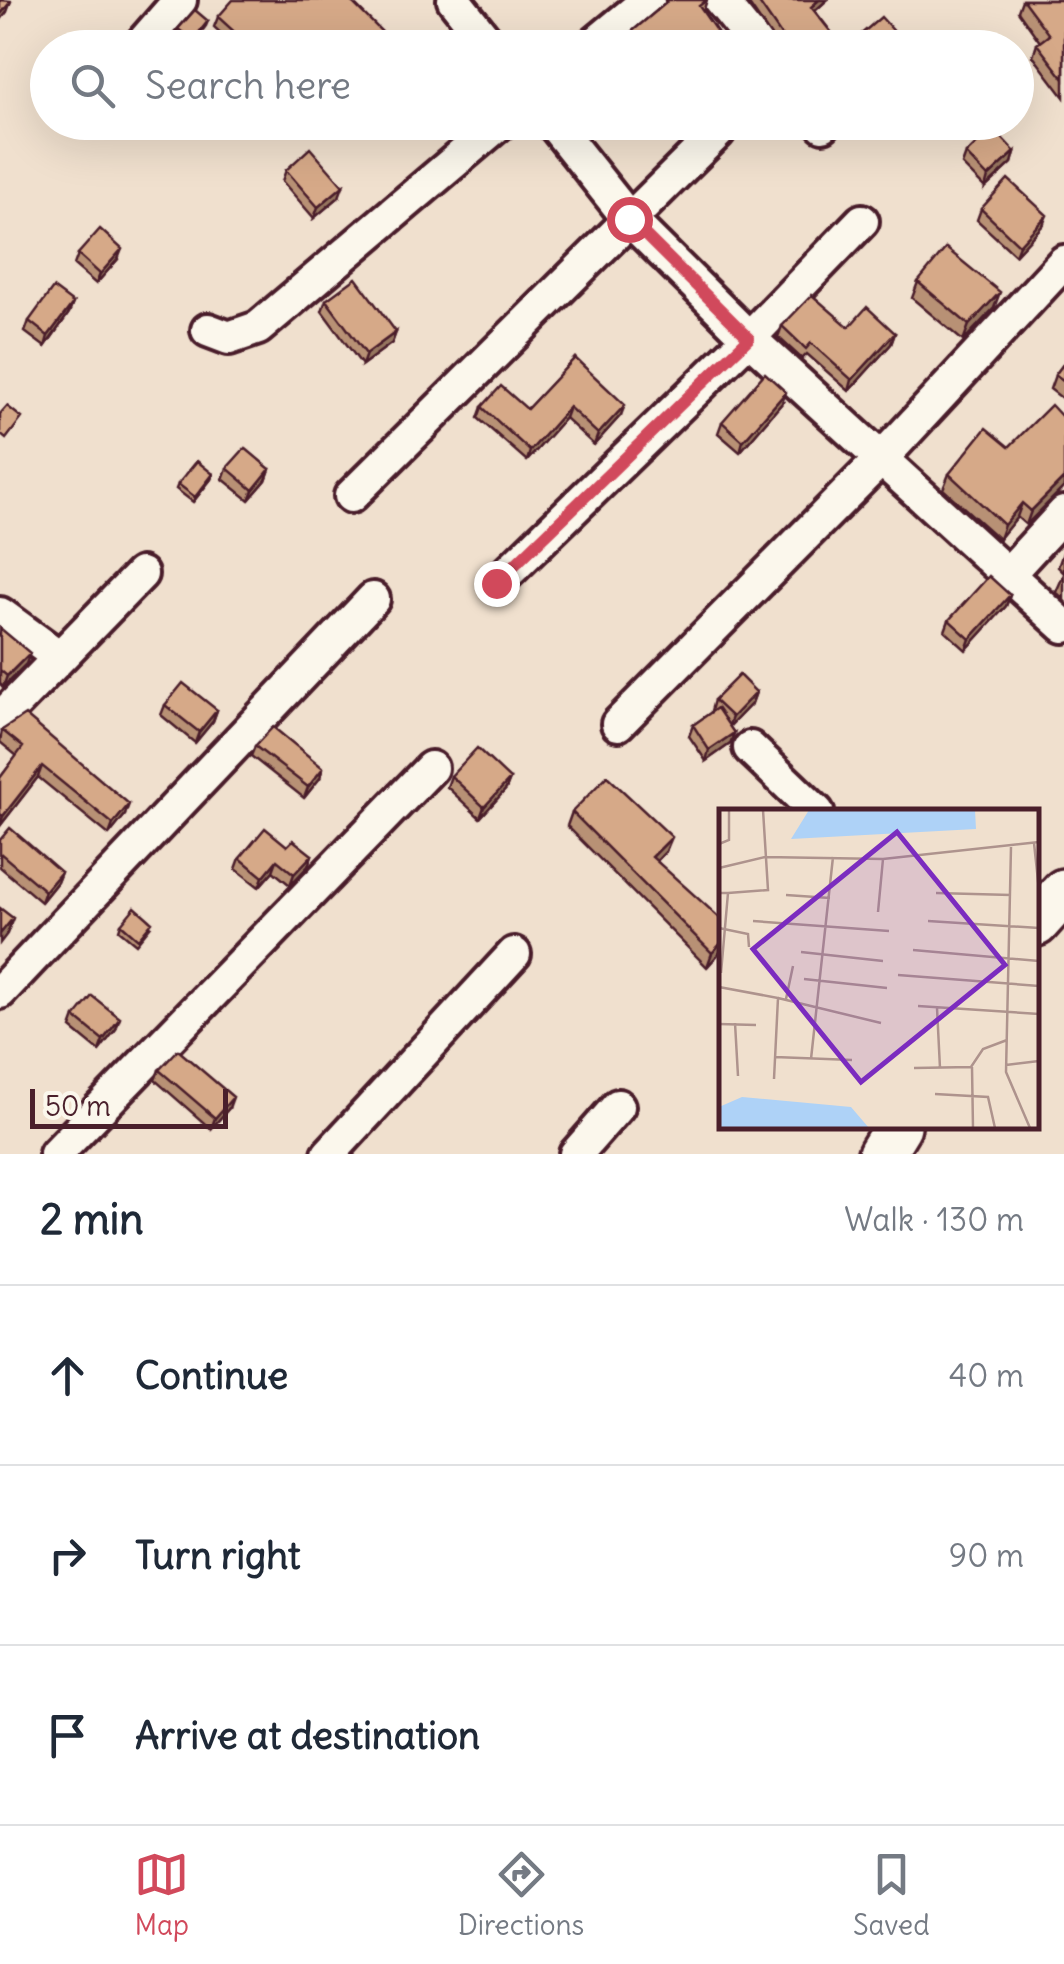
<!DOCTYPE html>
<meta charset="utf-8">
<style>
:root{--surface:#fff;--page:#f6f6f7;--text:#1f2937;--muted:#747a83;--line:#e0e1e3;--accent:#d1495b}
body{margin:0;font-family:Delius,sans-serif;background:var(--page);color:var(--text)}
.scale{position:absolute;left:30px;bottom:25px;width:198px;box-sizing:border-box;padding-left:10px;border:5px solid #4a1f2b;border-top:0;font-size:28px;line-height:35px;white-space:nowrap;color:#4a1f2b;-webkit-text-stroke:8px #fbf7ec;paint-order:stroke}
.stop{position:absolute;width:30px;height:30px;margin:-22px;border:8px solid #d1495b;border-radius:50%;background:#fff}
.stop.end{background:#d1495b;border-color:#fff;box-shadow:0 2px 10px #0008}
.list{margin:0;padding:0;list-style:none}
h2{display:flex;justify-content:space-between;align-items:center;height:130px;margin:0;padding:0 40px;font-size:42px}
h2 small{font-size:32px;font-weight:400;color:var(--muted)}
.list li{display:grid;grid-template-columns:65px 1fr auto;gap:30px;align-items:center;box-sizing:border-box;height:180px;padding:0 40px;border-top:2px solid var(--line)}
.list b{display:block;font-size:38px;white-space:nowrap}
.list em{font-size:32px;font-style:normal;color:var(--muted)}
.icon{flex:none;width:55px;height:55px;fill:none;stroke:currentColor;stroke-width:2;stroke-linecap:round;stroke-linejoin:round}
.map{position:relative;flex:none;width:1064px;height:1154px;overflow:hidden}
.search{position:absolute;background:var(--surface);box-shadow:0 10px 40px #0002;left:30px;right:30px;top:30px;height:110px;display:flex;align-items:center;gap:25px;box-sizing:border-box;padding:0 35px;border-radius:55px;color:var(--muted);font-size:38px}
.sheet{height:670px;background:var(--surface)}
nav{display:flex;justify-content:space-around;align-items:center;box-sizing:border-box;height:140px;border-top:2px solid var(--line);background:var(--surface);font-size:28px;color:var(--muted)}
nav a{display:grid;justify-items:center;gap:5px}
nav .on{color:var(--accent)}
.map>svg:first-child{display:block}
</style>
<div class="map">
<svg width="1064" height="1154" viewBox="0 0 1064 1154">
<rect width="100%" height="100%" fill="#f0e0ce"/>
<filter id="ink" filterUnits="userSpaceOnUse"><feTurbulence type="fractalNoise" baseFrequency=".01" numOctaves="2"/><feDisplacementMap in="SourceGraphic" scale="20" xChannelSelector="R" yChannelSelector="G"/><feConvolveMatrix kernelMatrix="1 2 1 2 8 2 1 2 1" color-interpolation-filters="sRGB"/></filter>
<g filter="url(#ink)">
<g fill="none" stroke-linecap="round" stroke-linejoin="round">
<defs>
<path id="street" d="M454,0L492,48
M720,0L759,48
M139,47L180,0
M590,48L648,0
M552,122L629,219L749,338L1064,626
M821,122L823,125
M208,330L229,338L258,328L501,122
M351,496L718,132
M1008,574L1064,513
M497,583L749,338L862,221
M0,614L59,657
M0,719L141,574
M618,724L881,459L1064,262
M750,748L817,812
M0,992L373,599
M56,1154L431,768
M329,1154L514,954
M576,1154L618,1106"/>
<path id="secondary" d="M1036,923L1064,892
M881,1154L898,1126"/>
</defs>
<use href="#street" stroke="#4a1f2b" stroke-width="40"/>
<use href="#secondary" stroke="#4a1f2b" stroke-width="52"/>
<use href="#street" stroke="#fbf7ec" stroke-width="32"/>
<use href="#secondary" stroke="#fbf7ec" stroke-width="45"/>
</g>
<path fill="#b89175" stroke="#4a1f2b" stroke-width="2.5" d="M666,0H707L703,12L728,48H628L625,45L629,34L667,2Z
M746,0H827L815,11L842,46L841,48H779Z
M1022,0H1064V97L1033,56L1037,44L1040,42L1018,11Z
M218,17L386,36L380,48H237L214,27Z
M208,21L206,26L191,46L176,35L178,29Z
M1015,152L1012,163L985,188L962,165L966,154Z
M286,170L339,197L314,218L282,181Z
M981,209L1043,225L1015,255L977,220Z
M78,254L118,259L96,284L74,265Z
M918,282L994,308L963,341L912,298Z
M326,300L396,332L392,343L362,365L322,311Z
M73,303L69,313L45,347L25,332L29,321Z
M782,326L849,327L895,333L891,344L849,391L807,354L802,359L778,337Z
M575,358L621,415L594,445L565,418L527,461L478,418L482,407L527,409Z
M1064,363V400L1050,389L1055,375Z
M782,403L740,452L718,433L722,422Z
M1064,419V487L1026,525L1017,517L999,539L943,489L949,474L1009,447Z
M227,468L270,469L266,480L249,500L223,479Z
M213,474L211,479L193,502L176,489L178,484Z
M1064,550V573L1058,567Z
M1064,574V599L1056,592Z
M1010,595L1006,606L966,650L945,631L949,620Z
M0,628L26,664L3,687L0,684Z
M756,692L752,703L729,727L734,733L730,744L706,761L689,736L693,725L712,712L711,711L714,700Z
M165,705L217,710L213,721L195,743L161,715Z
M2,730L125,815L109,835L38,777L0,826V778L17,756L0,742Z
M255,746L320,778L304,798L251,756Z
M451,776L510,779L506,789L480,818L447,787Z
M572,812L666,851L657,861L722,950L707,967L567,826Z
M0,840L61,872L57,882L41,902L0,867Z
M287,846L312,855L308,866L290,885L273,871L259,887L236,869L240,858Z
M121,924L150,927L136,944L119,930Z
M75,1017L116,1029L99,1051L71,1028Z
M159,1070L229,1108L211,1129L155,1080Z"/>
<path fill="#96765f" stroke="#4a1f2b" stroke-width="2.5" d="M819,0H827L808,17L811,7Z
M11,1L7,12L0,21V15Z
M386,36L380,48H373Z
M1015,152L1012,163L985,188L988,177Z
M343,186L339,197L314,218L318,207Z
M1047,215L1043,225L1015,255L1019,245Z
M122,249L118,259L96,284L100,274Z
M1000,292L994,308L963,341L969,325Z
M73,303L69,313L45,347L48,336Z
M396,332L392,343L362,365L366,354Z
M895,333L891,344L849,391L852,380Z
M786,392L782,403L740,452L743,441Z
M625,405L621,415L594,445L598,434Z
M569,407L565,418L527,461L530,451Z
M270,469L266,480L249,500L253,490Z
M213,474L211,479L193,502L195,497Z
M1064,478V487L1026,525L1031,511Z
M1022,503L1017,517L999,539L1004,525Z
M1010,595L1006,606L966,650L970,639Z
M30,653L26,664L3,687L7,676Z
M756,692L752,703L728,728L732,717Z
M217,710L213,721L195,743L199,732Z
M734,733L730,744L706,761L709,750Z
M42,766L38,777L0,826L3,816Z
M323,768L320,778L304,798L308,787Z
M510,779L506,789L480,818L484,807Z
M129,804L125,815L109,835L113,824Z
M672,837L666,851L647,871L652,857Z
M312,855L308,866L290,885L294,874Z
M277,860L273,871L259,887L263,877Z
M61,872L57,882L41,902L45,891Z
M13,918L7,934L0,943V934Z
M722,942V950L707,967L712,953Z
M120,1018L116,1029L99,1051L103,1040Z
M233,1097L229,1108L211,1129L215,1118Z"/>
<path fill="#d6a988" stroke="#4a1f2b" stroke-width="2.5" d="M0,0L11,1L0,15Z
M233,0H350L386,36L373,48H252L218,17Z
M668,0H707L699,6L728,48H688L683,41L675,48H641L629,34L665,4Z
M757,0H819L811,7L842,46L839,48H790Z
M1023,0H1064V79L1037,44L1049,35Z
M195,10L208,21L193,40L178,29Z
M881,17L909,48H855L851,43Z
M80,36L92,48H66Z
M993,128L1015,152L988,177L966,154Z
M310,148L343,186L318,207L286,170Z
M1008,179L1047,215L1019,245L981,209Z
M100,229L122,249L100,274L78,254Z
M946,248L1000,292L969,325L918,282Z
M356,278L396,332L366,354L326,300Z
M53,288L73,303L48,336L29,321Z
M812,295L849,327L867,307L895,333L852,380L811,343L806,349L782,326Z
M575,358L625,405L598,434L569,407L530,451L482,407L501,386L527,409Z
M1064,363V382L1055,375Z
M765,373L786,392L743,441L722,422Z
M1051,405L1064,419V478L1031,511L1022,503L1004,525L949,474L986,428L1009,447Z
M7,406L22,418L6,439L0,434V414Z
M245,448L270,469L253,490L227,468Z
M197,461L213,474L195,497L178,484Z
M989,576L1010,595L970,639L949,620Z
M0,628L30,653L7,676L0,670Z
M739,675L756,692L732,717L714,700Z
M183,683L217,710L199,732L165,705Z
M717,708L734,733L709,750L693,725Z
M25,715L129,804L113,824L42,766L3,816L0,814V778L23,747L2,730Z
M273,727L323,768L308,787L255,746Z
M477,748L510,779L484,807L451,776Z
M607,776L672,837L652,857L722,920V942L712,953L572,812Z
M10,828L61,872L45,891L0,853V840Z
M265,828L287,846L293,840L312,855L294,874L277,860L263,877L240,858Z
M135,907L152,922L138,939L121,924Z
M0,908L13,918L0,934Z
M92,996L120,1018L103,1040L75,1017Z
M178,1050L233,1097L215,1118L159,1070Z"/>
</g>
<g fill="none" stroke-linecap="round" stroke-linejoin="round" filter="url(#ink)">
<path stroke="#d1495b" stroke-width="12" d="M496,583L749,338L629,219"/>
</g>
<g transform="translate(719 809)">
<rect width="320" height="320" fill="#f0e0ce"/>
<path d="M90,1H256L257,20L72,30ZM23,288L132,298L150,319H0V298Z" fill="#aed2f7"/>
<path fill="none" stroke="#ae938d" stroke-width="2.5" d="M315,34L320,81M0,35L10,31V1M292,38L287,263L311,319M0,59L46,48L164,50L320,33M0,84H9L2,164M9,84L49,81L44,1M217,84L292,86M67,86L111,89M159,103L164,50M34,112L170,122M209,112L320,119M0,119L29,125L30,138M194,141L320,152M82,143L164,152M179,166L320,177M85,170L168,179M0,178L59,189L55,270M59,189L162,214M67,190L74,157M199,197L320,205M218,199L221,259M16,214L19,267M0,215L37,216M56,248L133,251M92,250L114,48M287,256L320,252M253,258L254,319M195,259L252,258L264,240L288,231M216,285L269,288L276,319"/>
<path fill="#7b2cbf" fill-opacity="0.15" stroke="#7b2cbf" stroke-width="5" d="M178,23L286,156L142,273L34,140Z"/>
<rect width="320" height="320" fill="none" stroke="#4a1f2b" stroke-width="5"/>
</g>
</svg>
<div class="scale">50 m</div>
<div class="stop" style="left:629px;top:219px"></div>
<div class="stop end" style="left:496px;top:583px"></div>
<div class="search"><svg class="icon" aria-label="search" viewBox="0 0 24 24"><circle cx="10" cy="10" r="6"/><path d="M15 15l6 6"/></svg>Search here</div>
</div>
<section class="sheet">
<h2>2 min<small>Walk · 130 m</small></h2>
<ul class="list">
<li><svg class="icon" aria-label="ahead" viewBox="0 0 24 24"><path d="M12 20V5M6 11l6-6 6 6"/></svg><div><b>Continue</b></div><em>40 m</em></li>
<li><svg class="icon" aria-label="right" viewBox="0 0 24 24"><path d="M7 20v-9h11M14 6l5 5-5 5"/></svg><div><b>Turn right</b></div><em>90 m</em></li>
<li><svg class="icon" aria-label="arrive" viewBox="0 0 24 24"><path d="M6 21V4h12l-3 4 3 4H6"/></svg><div><b>Arrive at destination</b></div></li>
</ul>
</section>
<nav>
<a class="on"><svg class="icon" aria-label="map" viewBox="0 0 24 24"><path d="M3 6l6-2 6 2 6-2v14l-6 2-6-2-6 2zM9 4v14M15 6v14"/></svg>Map</a>
<a><svg class="icon" aria-label="directions" viewBox="0 0 24 24"><path d="M12 3l9 9-9 9-9-9zM9 14v-3h6M13 9l2 2-2 2"/></svg>Directions</a>
<a><svg class="icon" aria-label="saved" viewBox="0 0 24 24"><path d="M7 4h10v16l-5-4-5 4z"/></svg>Saved</a>
</nav>
